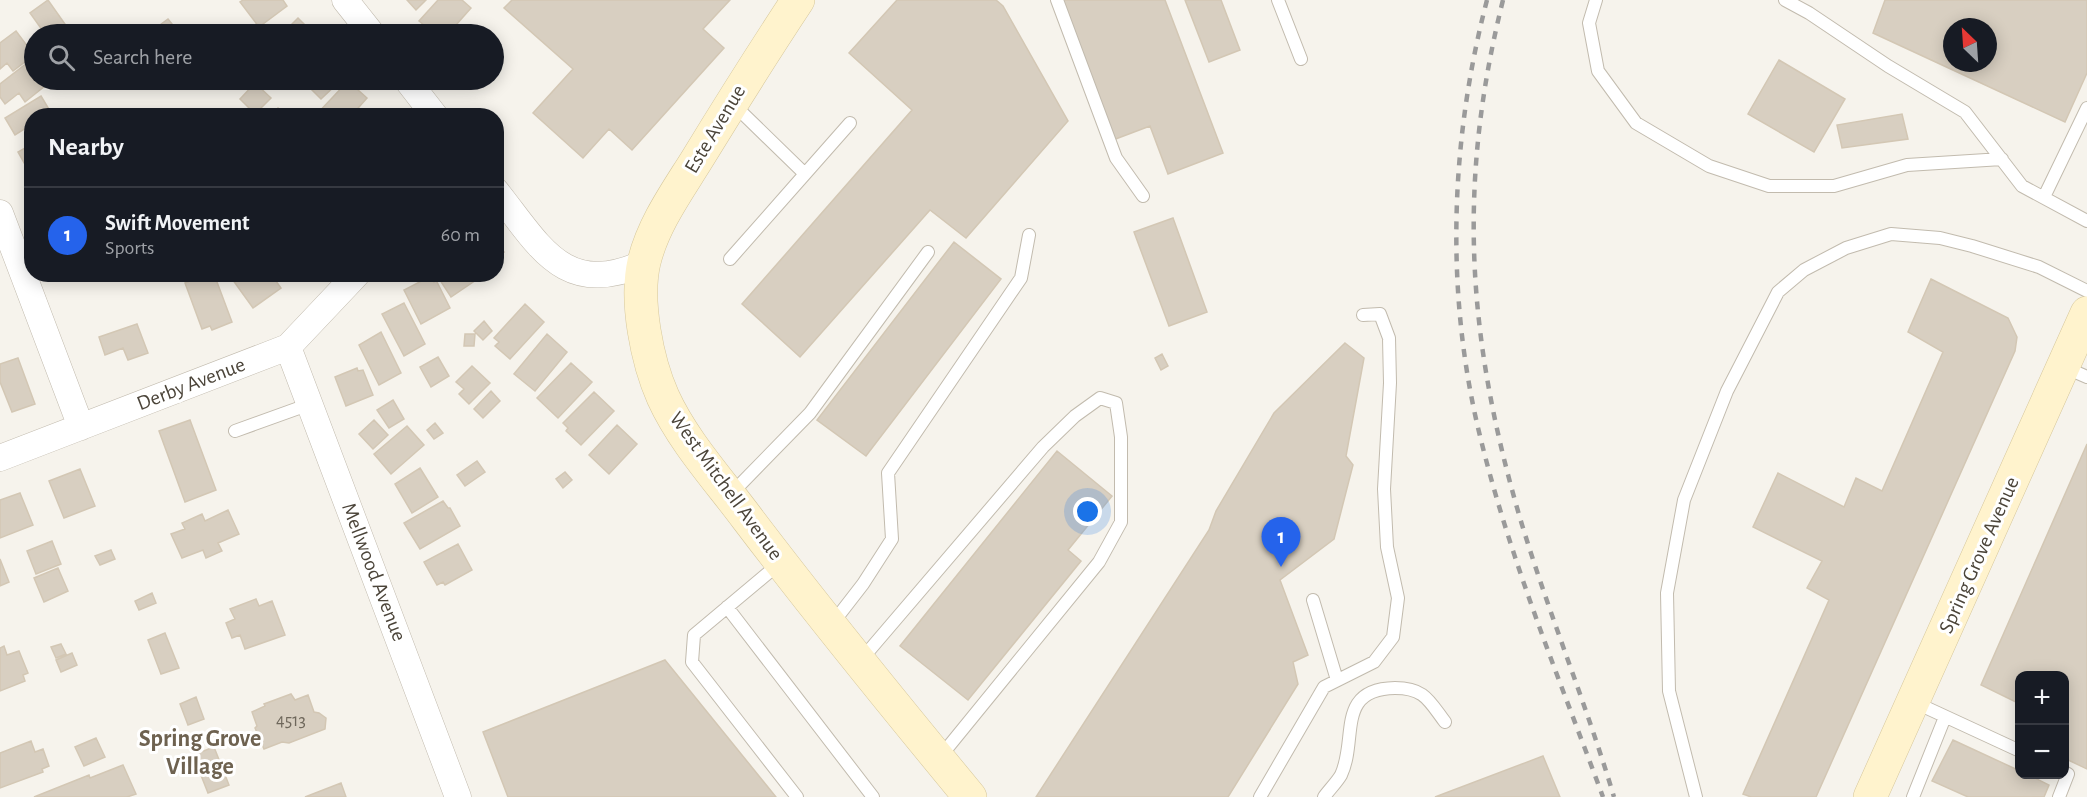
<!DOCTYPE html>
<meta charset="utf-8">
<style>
:root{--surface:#171b24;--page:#20242c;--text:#f1f3f6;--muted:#9ea1a6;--line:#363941;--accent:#2563eb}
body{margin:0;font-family:"Alegreya Sans",sans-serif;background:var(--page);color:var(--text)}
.controls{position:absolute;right:18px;bottom:18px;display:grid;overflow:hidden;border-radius:12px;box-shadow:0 3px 15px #0003}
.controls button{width:54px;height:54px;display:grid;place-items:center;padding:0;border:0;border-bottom:2px solid var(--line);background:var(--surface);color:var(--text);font:30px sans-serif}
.compass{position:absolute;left:1943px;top:18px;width:54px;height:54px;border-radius:50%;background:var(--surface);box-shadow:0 3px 15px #0003;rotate:335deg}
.you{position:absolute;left:1088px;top:512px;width:21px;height:21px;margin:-15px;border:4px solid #fff;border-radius:50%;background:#1a73e8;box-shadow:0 0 0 9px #1a73e833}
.badge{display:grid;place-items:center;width:39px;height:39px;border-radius:50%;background:var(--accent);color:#fff;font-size:20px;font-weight:700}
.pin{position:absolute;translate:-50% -50px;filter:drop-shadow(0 2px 3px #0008)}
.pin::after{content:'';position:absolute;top:32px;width:21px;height:18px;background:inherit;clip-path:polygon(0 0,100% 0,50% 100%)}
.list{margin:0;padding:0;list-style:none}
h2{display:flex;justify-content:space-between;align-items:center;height:78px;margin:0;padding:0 24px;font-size:26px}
h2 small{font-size:20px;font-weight:400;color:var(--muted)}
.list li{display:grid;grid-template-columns:39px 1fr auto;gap:18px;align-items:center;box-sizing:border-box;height:96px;padding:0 24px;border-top:2px solid var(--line)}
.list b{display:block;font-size:22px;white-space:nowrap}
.list p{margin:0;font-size:20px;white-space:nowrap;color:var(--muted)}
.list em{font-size:20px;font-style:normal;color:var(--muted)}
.icon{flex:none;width:33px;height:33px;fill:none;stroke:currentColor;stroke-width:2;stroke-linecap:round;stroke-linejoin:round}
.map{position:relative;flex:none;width:2087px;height:797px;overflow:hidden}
.search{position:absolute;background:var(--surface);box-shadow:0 3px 15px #0003;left:24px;top:24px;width:480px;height:66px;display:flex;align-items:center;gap:15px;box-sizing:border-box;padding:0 21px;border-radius:33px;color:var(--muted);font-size:22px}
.panel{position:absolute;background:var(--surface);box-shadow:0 3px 15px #0003;left:24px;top:108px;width:480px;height:174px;border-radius:24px}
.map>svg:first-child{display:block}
</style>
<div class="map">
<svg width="2087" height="797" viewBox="0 0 2087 797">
<rect width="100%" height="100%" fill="#f6f3ec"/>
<path fill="#d8cfc1" stroke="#d3c7b4" stroke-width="1.5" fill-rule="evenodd" d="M48,0L72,34H45L30,13Z
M243,0H283L287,6L259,27L240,2Z
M407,0H426L416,10Z
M438,0H462L471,8L448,34H435L419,21Z
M512,0H730L703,29L724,48L632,150L609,129L583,158L533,113L573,69L504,8Z
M897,0H996L1003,6L1068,121L966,238L930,210L800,357L742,304L912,110L849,53Z
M1060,0H1165L1223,153L1168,174L1150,126L1113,140Z
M1185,0H1221L1240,50L1209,62Z
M1885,0H2087V73L2065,122L1873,33ZM1952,27H1988V63H1952Z
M298,18L314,34H282Z
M168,19L180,34H150L149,33Z
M16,31L34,55L13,71L7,63L0,69V43Z
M1779,60L1845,99L1814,152L1748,114Z
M27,63L34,72V80H40L45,86L25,102L19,93L5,104L0,97V84Z
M123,80H138L127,86Z
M213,80H230L222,88Z
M302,80H341L321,99Z
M348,81L367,98L351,116H315Z
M255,83L271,98L255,114L240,99Z
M41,96L53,116H32V130L29,126L15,135L5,118Z
M278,108L286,116H270Z
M1902,114L1908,139L1842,148L1837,125Z
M32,144V165L27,168L18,152Z
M1173,218L1207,312L1169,326L1134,232Z
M496,241L504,252L496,257Z
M954,242L1001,279L866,456L817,420Z
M206,274H214L232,322L212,330L210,326L202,329L185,283Z
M232,274H271L281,288L253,308L230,276Z
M285,274H298L290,281Z
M436,274H477L479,278L451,297Z
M431,276L434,282L436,280L450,308L421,324L404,290Z
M1931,279L2008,318L2017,337L2015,351L1816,797H1751L1743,794L1829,600L1807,588L1822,561L1753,527L1778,473L1844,507L1856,478L1882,491L1943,352L1908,332Z
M404,303L425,344L404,356L382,314Z
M525,304L544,322L510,359L495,346L499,342L494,338Z
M484,321L492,331L483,340L474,331Z
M137,324L148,353L128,360L123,348L105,355L99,337Z
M381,332L401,373L379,385L359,345Z
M465,334H475L474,346H464Z
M547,334L567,352L535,391L514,374Z
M1345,343L1364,358L1346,456L1353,465L1334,539L1280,580L1308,655L1293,662L1298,684L1228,797H1036L1209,530L1216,511L1274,413Z
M1162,354L1168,366L1161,370L1155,358Z
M438,357L449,376L431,387L420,367Z
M18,358L35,404L12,412L0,382V364Z
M571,363L592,382L558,418L537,398Z
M472,366L490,383L469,404L459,394L464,389L456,382Z
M357,368L358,371L363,370L373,395L346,406L335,377Z
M491,391L500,401L483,418L474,409Z
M594,392L614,411L581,445L566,431L568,428L563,423Z
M393,400L404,419L389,428L377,410Z
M190,420L216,490L185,502L159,431Z
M374,420L388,435L373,449L359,434Z
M435,423L443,433L434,439L427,430Z
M617,425L637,444L609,474L589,455Z
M407,426L424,445L391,474L374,454Z
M2087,444V769L2064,758V676H2020V704L1981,685Z
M1057,451L1112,496L1068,550L1081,561L968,700L900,646Z
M477,461L485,472L465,486L457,475Z
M420,468L438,497L412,513L395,484Z
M80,469L95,506L64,518L49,481Z
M565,472L572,480L563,488L556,479Z
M20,493L33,525L0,538V500Z
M443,501L448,508H450L460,526L420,549L404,523Z
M228,510L239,534L218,543L222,551L206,558L203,550L182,558L171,534L185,529L182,523L202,514L205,521Z
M52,541L61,564L36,574L27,551Z
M458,544L472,570L445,585L443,582L437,585L424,562Z
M111,550L115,559L100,565L95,556Z
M0,559L9,582L0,586Z
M58,568L68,591L44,602L34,578Z
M152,593L156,603L139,610L135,601Z
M256,599L259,606L272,601L285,635L245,649L240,635L232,638L226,623L235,619L230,609Z
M165,633L179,668L161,674L148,640Z
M61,644L66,654L56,658L51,647Z
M4,646L7,655L19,651L28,673L23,675L25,681L0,691V648Z
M72,653L77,665L61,672L56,660Z
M665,660L776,797H508L483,732Z
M291,694L295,700L308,695L314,712L319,713L326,718L325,729L289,743L282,742L264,749L255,728L257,726L252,712L265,706L264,704Z
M196,697L204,719L188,725L180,704Z
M96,738L105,757L84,766L75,747Z
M1953,740L2020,771V774H2027L2049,785L2044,797H1968L1932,781Z
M31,741L35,752L43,749L49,766L42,769L43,772L0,788V753Z
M214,747L229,785L208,793L193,755Z
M1543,756L1560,797H1435Z
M123,765L136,794L127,797H34L89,775L90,778Z
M341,783L346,797H305Z"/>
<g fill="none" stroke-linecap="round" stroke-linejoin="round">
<defs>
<path id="lane" d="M1057,0L1116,158L1143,196
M1278,0L1301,59
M1596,0L1589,23L1598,71L1636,123L1709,166L1769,186H1834L1907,165L2002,159
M1785,0L1809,13L1888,66L1965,112L2022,186L2087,221
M805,174L850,123
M2044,197L2087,108
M730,259L805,174L732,103
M2064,367L2087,377
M235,431L310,404
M731,494L810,413L928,252
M780,563L694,635L692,662L797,797
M1313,600L1337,680
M727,607L873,797
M832,624L863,584L892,539L888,473L1021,278L1029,235
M861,660L1043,447L1075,416L1100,398L1116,403L1121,437V522L1099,562L940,757
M1914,702L2020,751
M1260,797L1324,687L1374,662L1393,637L1398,598L1387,547L1384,489L1390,383L1389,338L1380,314L1363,315
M1324,797C1329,790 1337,782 1341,775C1358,739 1335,689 1395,688C1425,688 1429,701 1445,722
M1696,797L1669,691L1667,593L1684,500L1727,391L1778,292L1804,270L1846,248L1891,234L1940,238L1972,246L2039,267L2087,291
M1913,797L1945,717
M2059,797L2068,774L2064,772"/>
<path id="street" d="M345,0L372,34
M407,80L435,116
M496,191C540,246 564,299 644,263
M0,213L81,427
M288,347L458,797
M0,458L288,347L357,274"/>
<path id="secondary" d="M798,0C763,53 729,107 696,161C676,193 653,225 644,262C635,301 647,361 663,397C683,441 718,479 747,518C819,613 894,705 970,797
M1870,797L2087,313"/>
</defs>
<use href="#lane" stroke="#c2bbae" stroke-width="14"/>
<use href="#street" stroke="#c2bbae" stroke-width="27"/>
<use href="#secondary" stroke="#d6c79b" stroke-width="34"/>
<use href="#lane" stroke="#fff" stroke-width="12"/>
<use href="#street" stroke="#fff" stroke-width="26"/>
<use href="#secondary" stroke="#fff3cd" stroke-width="33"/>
<path stroke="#9a9a9a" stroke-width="4.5" stroke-dasharray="8 8" stroke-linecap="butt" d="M1487,0C1450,141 1445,294 1480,436C1510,560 1559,678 1603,797
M1503,0C1457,184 1467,337 1520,518C1548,612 1586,703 1614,797"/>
</g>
<g text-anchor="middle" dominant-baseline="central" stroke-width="6" stroke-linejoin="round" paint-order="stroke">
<g font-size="18" fill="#6e675b">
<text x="291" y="721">4513</text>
</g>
<g font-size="21" fill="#4b4439" stroke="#fff">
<text transform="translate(715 129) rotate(-59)">Este Avenue</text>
<text transform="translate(191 384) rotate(-21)">Derby Avenue</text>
<text transform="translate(726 486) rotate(54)">West Mitchell Avenue</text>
<text transform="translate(1979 555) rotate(-66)">Spring Grove Avenue</text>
<text transform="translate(374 572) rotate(69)">Mellwood Avenue</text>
</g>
<g font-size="24" font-weight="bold" fill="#6e6250" stroke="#fff">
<text x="200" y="739">Spring Grove<tspan x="200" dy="28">Village</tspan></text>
</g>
</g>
</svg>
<div class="controls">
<button>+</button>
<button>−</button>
</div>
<svg class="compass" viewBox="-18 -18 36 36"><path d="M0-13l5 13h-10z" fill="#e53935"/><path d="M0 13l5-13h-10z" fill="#9ea1a6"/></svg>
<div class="you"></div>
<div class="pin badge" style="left:1281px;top:567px">1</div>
<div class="search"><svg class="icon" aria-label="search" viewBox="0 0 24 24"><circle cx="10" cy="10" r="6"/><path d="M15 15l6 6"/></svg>Search here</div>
<section class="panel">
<h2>Nearby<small></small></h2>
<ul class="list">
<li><span class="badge">1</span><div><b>Swift Movement</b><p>Sports</p></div><em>60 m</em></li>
</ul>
</section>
</div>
